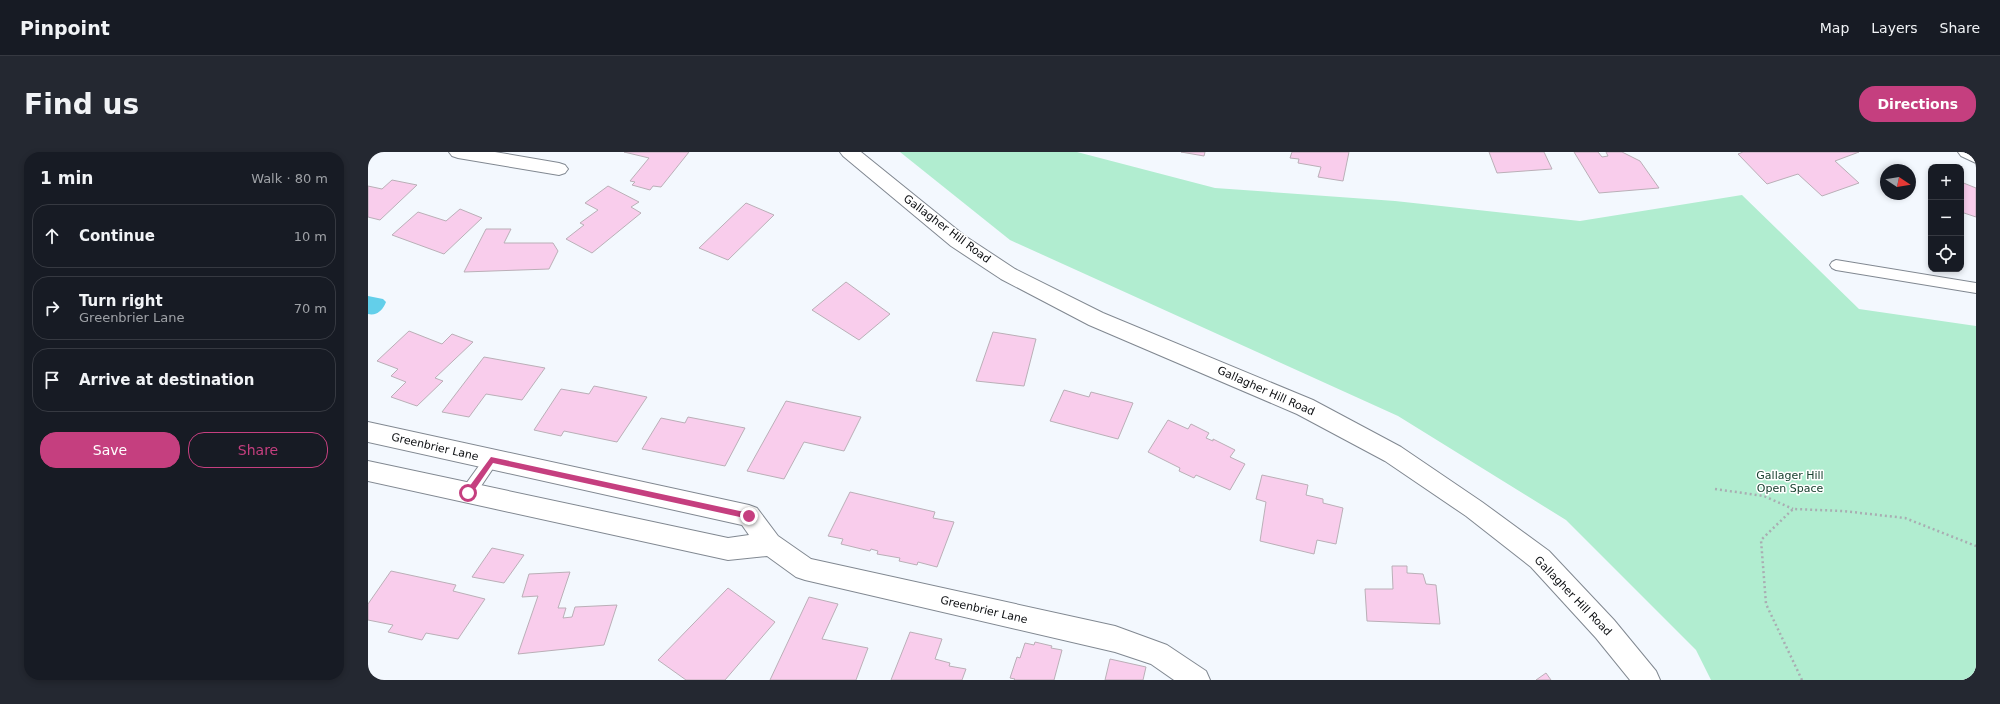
<!DOCTYPE html>
<meta charset="utf-8">
<style>
:root{--surface:#171b24;--page:#242831;--text:#f1f3f6;--muted:#9ea1a6;--line:#363941;--accent:#c53f7f}
body{margin:0;font-family:"DejaVu Sans",sans-serif;background:var(--page);color:var(--text)}
.controls{position:absolute;right:12px;top:12px;display:grid;overflow:hidden;border-radius:8px;box-shadow:0 2px 6px #0003}
.controls button{width:36px;height:36px;display:grid;place-items:center;padding:0;border:0;border-bottom:1px solid var(--line);background:var(--surface);color:var(--text);font:20px sans-serif}
.compass{position:absolute;left:1512px;top:12px;width:36px;height:36px;border-radius:50%;background:var(--surface);box-shadow:0 2px 6px #0003;rotate:102deg}
.stop{position:absolute;width:12px;height:12px;margin:-9px;border:3px solid #c53f7f;border-radius:50%;background:#fff}
.stop.end{background:#c53f7f;border-color:#fff;box-shadow:0 1px 4px #0008}
.list{margin:0;padding:0;list-style:none}
h2{display:flex;justify-content:space-between;align-items:center;height:52px;margin:0;padding:0 16px;font-size:17px}
h2 small{font-size:13px;font-weight:400;color:var(--muted)}
.list li{display:grid;grid-template-columns:26px 1fr auto;gap:12px;align-items:center;box-sizing:border-box;height:64px;margin:0 8px 8px;padding:0 8px;border:1px solid var(--line);border-radius:16px}
.list b{display:block;font-size:15px;white-space:nowrap}
.list p{margin:0;font-size:13px;white-space:nowrap;color:var(--muted)}
.list em{font-size:13px;font-style:normal;color:var(--muted)}
.actions{display:flex;gap:8px;padding:12px 16px}
.actions a{flex:1;padding:9px 0;border:1px solid var(--accent);border-radius:16px;text-align:center;font-size:14px;color:var(--accent)}
.actions .main{background:var(--accent);color:#fff}
.icon{flex:none;width:22px;height:22px;fill:none;stroke:currentColor;stroke-width:2;stroke-linecap:round;stroke-linejoin:round}
.map{position:relative;flex:none;width:1608px;height:528px;overflow:hidden;border-radius:16px}
header{display:flex;align-items:center;gap:24px;box-sizing:border-box;height:56px;padding:0 20px;background:var(--surface);border-bottom:1px solid var(--line)}
header strong{font-size:19px}
nav{display:flex;gap:22px;margin-inline-start:auto;font-size:14px}
.intro{display:flex;align-items:center;justify-content:space-between;box-sizing:border-box;height:96px;padding:0 24px}
h1{margin:0;font-size:28px}
.button{padding:10px 18px;border-radius:16px;background:var(--accent);color:#fff;font-size:14px;font-weight:700}
main{display:flex;gap:24px;padding:0 24px}
aside{flex:1;background:var(--surface);border-radius:16px;box-shadow:0 2px 6px #0003}
.map>svg:first-child{display:block}
</style>
<header>
<strong>Pinpoint</strong>
<nav><a>Map</a><a>Layers</a><a>Share</a></nav>
</header>
<div class="intro"><h1>Find us</h1><a class="button">Directions</a></div>
<main>
<aside>
<h2>1 min<small>Walk · 80 m</small></h2>
<ul class="list">
<li><svg class="icon" aria-label="ahead" viewBox="0 0 24 24"><path d="M12 20V5M6 11l6-6 6 6"/></svg><div><b>Continue</b></div><em>10 m</em></li>
<li><svg class="icon" aria-label="right" viewBox="0 0 24 24"><path d="M7 20v-9h11M14 6l5 5-5 5"/></svg><div><b>Turn right</b><p>Greenbrier Lane</p></div><em>70 m</em></li>
<li><svg class="icon" aria-label="arrive" viewBox="0 0 24 24"><path d="M6 21V4h12l-3 4 3 4H6"/></svg><div><b>Arrive at destination</b></div></li>
</ul>
<div class="actions"><a class="main">Save</a><a>Share</a></div>
</aside>
<div class="map">
<svg width="1608" height="528" viewBox="0 0 1608 528">
<rect width="100%" height="100%" fill="#f3f8fe"/>
<path fill="#b1edd0" d="M532,0H709L847,36L1027,49L1212,69L1374,43L1491,157L1608,174V528H1343L1328,498L1198,368L1030,264L642,88Z"/>
<path fill="#63cfea" d="M0,144L15,147L18,150C15,158 9,164 0,162Z"/>
<path fill="#f9cdec" stroke="#baafb7" d="M256,0H321L293,35L285,34L282,38L264,33L267,30L262,29L281,6Z
M813,0H837L836,4Z
M924,0H981L975,29L950,25L953,15L930,11L931,7L922,6Z
M1121,0H1176L1184,17L1129,21Z
M1206,0H1230L1234,5L1240,4L1238,0H1254L1272,9L1291,36L1231,41Z
M1375,0H1491L1467,9L1491,31L1454,44L1430,22L1399,32L1370,2Z
M24,28L49,33L12,68L0,65V34L14,37Z
M1593,30L1608,36V65L1593,60Z
M240,34L271,50L263,55L273,61L224,101L198,87L216,73L212,71L230,58L217,51Z
M378,51L406,63L360,108L331,96Z
M92,57L114,66L76,102L24,83L50,60L78,69Z
M118,77H143L136,91H185L190,99L181,117L96,120Z
M478,130L522,162L491,188L444,158Z
M41,179L74,192L84,182L105,190L67,226L75,229L49,254L23,245L38,230L23,224L30,217L9,209Z
M625,180L668,187L656,234L608,229Z
M116,205L177,216L154,248L118,242L101,265L74,260Z
M226,234L279,245L249,290L196,279L193,284L166,278L193,237L221,242Z
M696,238L721,245L723,240L765,251L750,287L682,269Z
M418,249L493,265L476,299L436,290L416,327L379,319Z
M320,265L377,276L357,314L274,297L293,266L317,271Z
M800,268L820,277L823,272L841,281L838,286L845,289V287L867,298L862,305L877,312L862,338L828,323L826,326L811,319L812,316L780,300Z
M894,323L940,333L938,343L955,347V351L975,356L968,392L949,388L946,402L892,389L898,350L888,347Z
M482,340L567,360L565,366L586,370L569,415L550,410L549,413L531,409L532,406L509,402L510,399L503,397L502,399L473,392L475,387L460,384Z
M124,396L156,403L136,431L104,425Z
M1024,414H1039V421L1055,422L1058,432L1068,433L1072,472L999,469L997,437H1025Z
M23,419L88,433L85,439L117,447L90,487L58,481L54,488L20,480L25,473L0,468V452Z
M202,420L190,456H198L195,466L204,465L207,455L249,453L236,493L150,502L170,444L154,445L161,422Z
M360,436L407,470L357,528H318L290,508Z
M441,445L470,452L454,487L500,496L488,528H402Z
M542,480L574,487L567,507L582,511L581,514L598,517L594,528H523Z
M667,490L684,494L683,496L694,498L686,528H646L647,527L642,526L649,505L652,506L657,491L666,493Z
M742,507L778,515L775,528H737Z
M1178,521L1183,528H1168Z"/>
<g fill="none" stroke-linecap="round" stroke-linejoin="round">
<defs>
<path id="lane" d="M1468,108L1608,131V141L1468,118L1464,116L1462,113L1464,110Z
M123,302L128,304L130,308L128,312L105,346L100,348L95,346L93,341L95,336L118,304Z"/>
<path id="street" d="M81,0H127L191,11L197,13L200,17L197,21L191,23L90,6L84,4Z
M1590,0H1608V11L1593,4Z
M0,270L381,353L389,356L410,384L443,407L747,474L799,493L838,519L842,528H806L783,512L747,500L437,428L428,425L399,404L360,408L0,329V309L360,386L381,383L374,373L0,290Z"/>
<path id="secondary" d="M472,0H493L597,84L647,117L735,161L945,248L1033,295L1114,350L1181,399L1246,468L1288,519L1292,528H1262L1228,486L1163,415L1098,364L1017,309L929,262L721,173L633,127L583,94L475,4Z"/>
</defs>
<use href="#lane" stroke="#818891" stroke-width="2"/>
<use href="#street" stroke="#818891" stroke-width="2"/>
<use href="#secondary" stroke="#818891" stroke-width="2"/>
<path stroke="#a9adb2" stroke-width="2.5" stroke-dasharray="2 3" stroke-linecap="butt" d="M1347,337L1396,344L1425,357
M1434,528L1398,452L1393,388L1425,357L1475,359L1537,366L1608,394"/>
<use href="#lane" fill="#fff" fill-rule="evenodd"/>
<use href="#street" fill="#fff" fill-rule="evenodd"/>
<use href="#secondary" fill="#fff" fill-rule="evenodd"/>
</g>
<path fill="#c53f7f" d="M123,305L381,361L384,364L381,367L125,311L103,343H98V339Z"/>
<g text-anchor="middle" dominant-baseline="central" stroke-width="3" stroke-linejoin="round" paint-order="stroke">
<g font-size="11" fill="#0b0d10" stroke="#fff">
<text transform="translate(579 77) rotate(37)">Gallagher Hill Road</text>
<text transform="translate(898 239) rotate(24)">Gallagher Hill Road</text>
<text transform="translate(67 295) rotate(13)">Greenbrier Lane</text>
<text transform="translate(1205 444) rotate(46)">Gallagher Hill Road</text>
<text transform="translate(616 458) rotate(13)">Greenbrier Lane</text>
</g>
<g font-size="11" fill="#18402f" stroke="#fff">
<text x="1422" y="323">Gallager Hill<tspan x="1422" dy="13">Open Space</tspan></text>
</g>
</g>
</svg>
<div class="controls">
<button>+</button>
<button>−</button>
<button><svg class="icon" aria-label="locate" viewBox="0 0 24 24"><circle cx="12" cy="12" r="6"/><path d="M12 2v4M12 18v4M2 12h4M18 12h4"/></svg></button>
</div>
<svg class="compass" viewBox="-18 -18 36 36"><path d="M0-13l5 13h-10z" fill="#e53935"/><path d="M0 13l5-13h-10z" fill="#9ea1a6"/></svg>
<div class="stop" style="left:100px;top:341px"></div>
<div class="stop end" style="left:381px;top:364px"></div>
</div>
</main>
